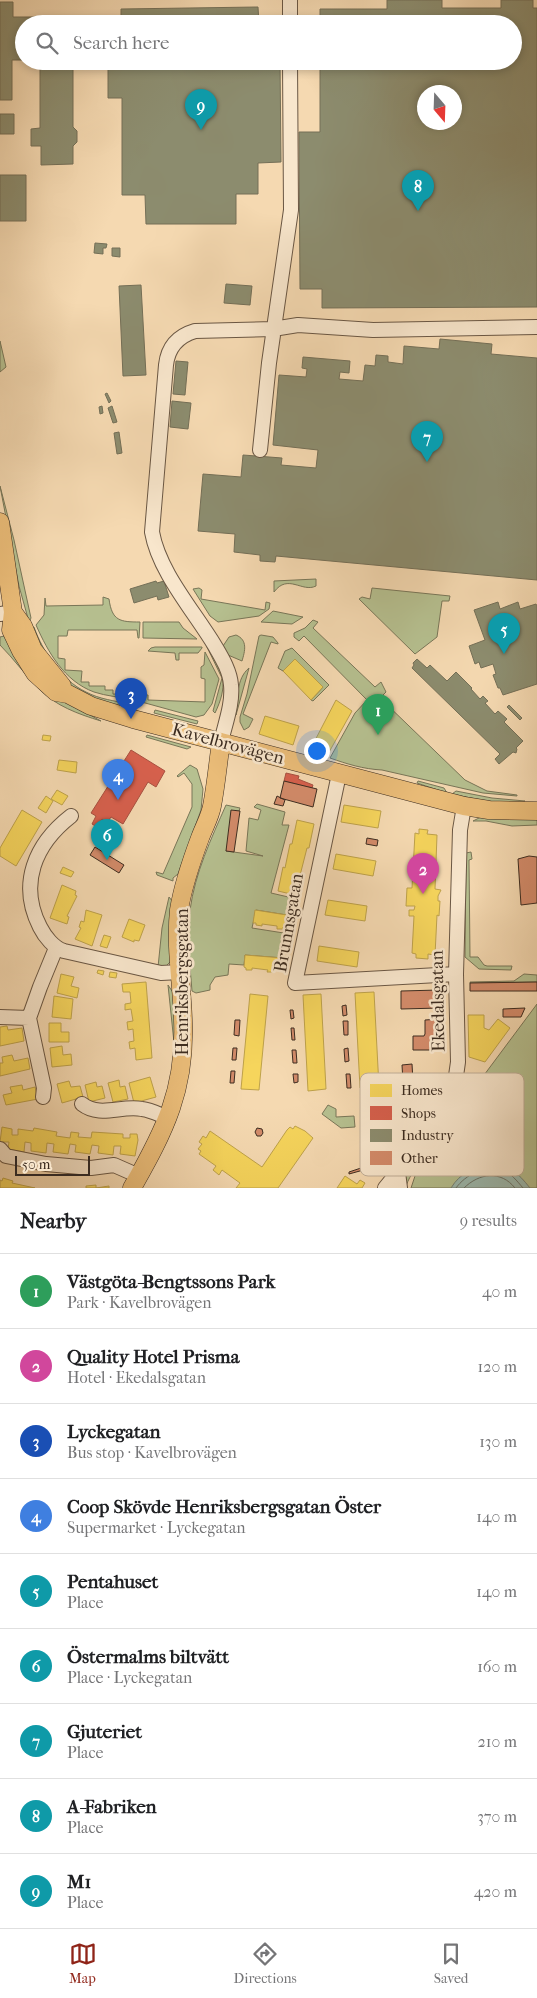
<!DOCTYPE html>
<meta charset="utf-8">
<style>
:root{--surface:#fff;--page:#f6f6f6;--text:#202124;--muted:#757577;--line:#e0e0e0;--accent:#8f2418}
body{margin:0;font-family:"IM FELL French Canon",serif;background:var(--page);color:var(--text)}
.compass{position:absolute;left:417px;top:85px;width:45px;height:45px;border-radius:50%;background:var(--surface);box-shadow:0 2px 8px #0003;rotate:161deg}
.scale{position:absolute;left:15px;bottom:12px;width:75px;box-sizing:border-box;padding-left:5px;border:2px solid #3c2c20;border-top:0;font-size:14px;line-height:18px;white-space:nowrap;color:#3c2c20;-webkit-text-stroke:4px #f8e6cc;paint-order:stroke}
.you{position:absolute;left:316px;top:750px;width:18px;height:18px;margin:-12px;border:4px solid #fff;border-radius:50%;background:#1a73e8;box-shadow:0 0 0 8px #1a73e833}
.badge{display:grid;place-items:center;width:32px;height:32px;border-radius:50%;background:var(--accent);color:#fff;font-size:16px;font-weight:700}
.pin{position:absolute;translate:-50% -41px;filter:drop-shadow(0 1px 2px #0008)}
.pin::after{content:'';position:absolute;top:26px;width:18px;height:15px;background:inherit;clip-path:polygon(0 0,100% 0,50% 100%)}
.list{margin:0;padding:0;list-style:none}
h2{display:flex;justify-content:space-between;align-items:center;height:65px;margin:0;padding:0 20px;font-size:21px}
h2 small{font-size:16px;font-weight:400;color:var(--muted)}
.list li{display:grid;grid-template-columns:32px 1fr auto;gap:15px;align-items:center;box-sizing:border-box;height:75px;padding:0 20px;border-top:1px solid var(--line)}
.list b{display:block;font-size:19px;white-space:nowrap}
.list p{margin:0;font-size:16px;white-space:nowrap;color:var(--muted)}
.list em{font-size:16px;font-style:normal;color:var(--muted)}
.icon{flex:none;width:28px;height:28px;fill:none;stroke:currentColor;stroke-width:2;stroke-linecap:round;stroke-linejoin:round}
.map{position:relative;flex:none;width:537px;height:1188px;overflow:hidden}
.search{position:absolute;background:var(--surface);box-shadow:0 2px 8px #0003;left:15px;right:15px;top:15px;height:55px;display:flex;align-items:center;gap:12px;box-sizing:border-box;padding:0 18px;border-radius:28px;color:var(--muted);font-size:19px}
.sheet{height:740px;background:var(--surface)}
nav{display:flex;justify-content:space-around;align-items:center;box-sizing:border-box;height:70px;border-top:1px solid var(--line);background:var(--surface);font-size:14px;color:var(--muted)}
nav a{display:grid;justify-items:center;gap:2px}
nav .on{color:var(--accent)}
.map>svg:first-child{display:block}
</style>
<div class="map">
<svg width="537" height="1188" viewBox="0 0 537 1188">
<rect width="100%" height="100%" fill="#f5d9b1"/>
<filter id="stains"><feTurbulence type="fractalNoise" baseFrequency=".004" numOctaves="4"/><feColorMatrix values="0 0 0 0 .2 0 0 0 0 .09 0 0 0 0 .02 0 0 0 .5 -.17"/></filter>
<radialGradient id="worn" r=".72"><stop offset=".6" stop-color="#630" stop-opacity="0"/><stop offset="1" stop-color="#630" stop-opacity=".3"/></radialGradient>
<path fill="#b6c090" stroke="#797658" d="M0,341L6,367L0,372Z
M0,486L14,540L31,618L29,622L19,586Z
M316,579V586C302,593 288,573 274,592V581Z
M199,588L202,590L201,599L265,610L266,602L270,603L269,609L259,616L218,622L210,616L193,589Z
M372,588L450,596L449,601H442L437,637L415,654L359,599L362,597L370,599Z
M103,597L109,599C112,621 120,622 140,622L139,638H138L137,630H68L67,636H58V658L65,659V670L82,671L81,682H89V686H105V690H113V694L148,695V700L205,702V679L201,678V667L204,665L205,652L219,679L212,704L204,715L196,717L138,701V698L134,697L133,700C120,697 106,696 94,692C64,681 48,652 36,625L44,615L45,598L46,606L103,605Z
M273,611L303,617L292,624L261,622Z
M313,620L318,622L313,628L375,687L381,682L386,692L380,698L465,780L487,791L517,795V796L483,793L382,770C363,769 347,764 330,758L355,713L367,700L304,636L299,641L294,637V633L305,628Z
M143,622H179L183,628L197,639L143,638Z
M34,627C43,652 61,680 86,692C99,699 115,701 130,704V706C123,705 116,706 110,705C64,693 52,667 31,628Z
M8,635L58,698L101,721C78,714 56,706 39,689C25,675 14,659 0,645V637Z
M236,635C248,640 245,651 242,661L228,655L223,646L229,637Z
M261,635L273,637L278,643V644L271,642L243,714L253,719L249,727L244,730L240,722V717L247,694L259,636Z
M155,647H202V648L198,653H179V660H176L175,653L148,651L151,648Z
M207,647L211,648C224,673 228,686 215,713L213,711L222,678Z
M292,648L329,685L313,701L311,700L323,687L295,659L283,671L278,668L285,651Z
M249,668L236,715C238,698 236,679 249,668Z
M155,710L198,721L197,724L154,713Z
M147,735L191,747L187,749L146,737Z
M190,765L197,769L203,789L201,810L178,874L173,878V881L157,875L156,872L163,874L192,807V784L184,773L178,777L177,776Z
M418,781L444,788L447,793L417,783Z
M456,791L492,798L525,801C516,808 465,797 452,794Z
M257,804L285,812L282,825H289L271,893L297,899L293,916L256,910L252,928L290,934L283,958L245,955L244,965L229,964L228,975L215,977L210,985V990L196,993L192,991C190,964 186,937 190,910C195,873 211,839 226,805L240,808L226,851L263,856L246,851L249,818L258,820L261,810L254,807Z
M481,817L537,819V825L512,826L486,821H473Z
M471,852L472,859L469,860L470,957H478L484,965L487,966H512L511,970L479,969L465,957L466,853Z
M169,897L173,902L171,961L166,966L158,967L162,928Z
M524,974L537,975V982L470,983V982L514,981Z
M168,985L174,994H176L175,1052Z
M537,1004V1188H411L415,1176L422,1166L447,1140L454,1121L461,1113L458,1110Z
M328,1105L336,1109V1117L354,1116L355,1127L341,1128L322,1114Z
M443,1136C434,1155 415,1161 406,1186C406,1175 400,1159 411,1153L414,1160L430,1150Z"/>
<path fill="#9cbab0" stroke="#768176" d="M491,1164C511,1166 518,1173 530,1188H451C460,1173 474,1167 491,1164Z"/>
<path fill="#f6d55c" stroke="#bea24a" d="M295,659L323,687L311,700L283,671Z
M336,700L352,711L328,754L311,748Z
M265,716L299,726L293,745L259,734Z
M43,735L51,736L50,741L42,740Z
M59,760L77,762L76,773L57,770Z
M57,790L68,796L62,805L51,799Z
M46,796L53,801L46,813L38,808Z
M344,805L381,811L378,828L341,822Z
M22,810L42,822L16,866L0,856V848Z
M297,820L314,824L309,848H307L295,895L278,891L283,867L285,868L290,844H292Z
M419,829L428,830L427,834L437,835L435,889L441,890L438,896V901H440L439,916L437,915L435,955L428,954V959L416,958V954L412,953L414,916H409V910H414L415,906H406L407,888H412L415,833L419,834Z
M336,854L376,861L373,876L333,869Z
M63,867L74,872L71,877L60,873Z
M62,885L76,891L75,895L77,896L67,916L69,917L67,924L50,918Z
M328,900L367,906L365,921L325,915Z
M86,910L102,915L92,946L75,939L81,928L79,927L81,921L84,922Z
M255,910L293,916L291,929L283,927V929H277V926L262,924V926L256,925V923H253Z
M129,919L145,925L139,941L134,940V942L122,937Z
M104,935L111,937L107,948L100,946Z
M319,946L359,952L357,967L317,961Z
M245,955L283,958L282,971L274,970V972H267L268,970L252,968V970H246V968L244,967Z
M98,970L104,971L103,975L97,973Z
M110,972L117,973L116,978L109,977Z
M61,974L74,977L71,986L79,988L77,998L57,993Z
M146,982L152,1058L136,1060L135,1048L130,1049L129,1042L134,1041L133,1029L128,1030L127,1022L133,1021L131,1009L125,1010V1004L131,1003L130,992H123L122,984Z
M374,992L379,1087L360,1088L355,993Z
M250,994L268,996L259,1090L241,1089Z
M321,994L326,1089L308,1091L303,995Z
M54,996L73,999L71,1019L52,1017Z
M468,1015H484V1028L489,1030L498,1019L510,1028L485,1062L469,1057Z
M49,1023H61V1032H69V1042H49Z
M7,1026L8,1030L22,1028L24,1041L0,1046V1027Z
M62,1046L63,1055L71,1054L72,1065L52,1067L50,1048Z
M12,1055L14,1061L28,1058L30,1069L0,1076V1063H3L2,1057Z
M150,1077L156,1097L134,1103L129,1083Z
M119,1080L120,1087L125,1086L128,1099L113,1102L108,1083Z
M69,1081L71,1087L80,1086L83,1097L62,1103L57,1084Z
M96,1082L97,1087L102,1086L105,1098L89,1102L85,1085Z
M22,1085L23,1090L35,1087L38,1099L6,1105L3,1095L12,1093L10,1087Z
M295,1126L305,1131L313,1138L278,1188H236L240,1183L222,1170L219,1175L213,1170L216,1166L199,1154L201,1151L198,1149L202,1144L199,1142L203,1136L206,1138L210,1131L262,1167L287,1130L290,1127L293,1129Z
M2,1127L12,1129V1135H18V1129L33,1131L34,1128L57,1132L56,1136L70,1138L71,1132L79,1133L78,1137L91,1138L92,1132L123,1134V1138H130V1134H137L138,1140L135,1156L120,1154L121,1146H114L113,1155L98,1153L99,1146L92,1145L90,1154L75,1152L76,1145L70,1144L68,1154L53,1152L54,1144L47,1143L46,1153L31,1151V1143L25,1142L24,1152L8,1149L9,1142H0Z
M345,1176L357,1184L360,1180L365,1183L362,1188H337Z
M3,1178L13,1181L12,1183L35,1188H0V1180L2,1181Z
M96,1185V1188L109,1186V1188H86V1186Z"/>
<path fill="#d6604d" stroke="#a85040" d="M131,750L165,771L156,787L148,782L123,824L111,817L107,823L102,819L97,827L92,824L96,816L91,813Z
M286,773L299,776L298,779L313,785L312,788L284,781Z"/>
<path fill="#8c8c6e" stroke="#746f57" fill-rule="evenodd" d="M387,0H442V8H501V0H533V8H537V307L322,308V289H300L299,132H320V69H303V61H513V24H320V9H387ZM424,92H454V122H424Z
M0,2H13V17H73V24H24V60H12V100H0Z
M258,7L259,24H111V22L121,21V9Z
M40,61H73V127L77,131V142L73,146V164L41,165V146H31V129L40,128Z
M108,61H280L281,162L258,163V194H236V224H146L145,195H122V98H108Z
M0,114H14V134H0Z
M0,175H26V221H0Z
M95,243L107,244L106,248H103V254L94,253Z
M112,248H120V257L112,256Z
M226,284L252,286L250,305L224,303Z
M141,285L146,375L123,376L119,286Z
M440,339L492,344L491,354L537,358V580L276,556L275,562L260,561V555L234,552L235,534L198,531L203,474L241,477L243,455L282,458L281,465L316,468L318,450L273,445L279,375L306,377L307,369L302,368L303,357L350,361L349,373L340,372L339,379L363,381L365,365L375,366L376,355L388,356V362L403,364L404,346L439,349Z
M176,361L188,362L185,395L173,394Z
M107,393L111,401L109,403L105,394Z
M172,401L191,403L188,429L170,427Z
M102,406L103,413L100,414L99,407Z
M112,406L117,422L113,423L108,408Z
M119,432L122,453L117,454L114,433Z
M156,581L157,583L164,581L169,597L158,600L157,596L134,603L130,589Z
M498,602L500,609L518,602L520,609L536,604L537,606V684L503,695L500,688H498L493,675L496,674L493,664L481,668L479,662L475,664L469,646L485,640L474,610Z
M417,659L427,668L430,665L447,681L456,672L472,688L471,689L480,699L483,696L488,701L485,703L495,714L498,711L507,719L504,722L523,741L516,748L517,749L516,753L513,752L499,764L495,759L500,754L412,668L414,665L413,663Z
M509,705L522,718L520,720L507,707Z"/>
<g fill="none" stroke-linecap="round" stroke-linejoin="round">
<path stroke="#6c7368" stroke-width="1" d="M456,1188C465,1175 486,1164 502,1170C511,1173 517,1181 523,1188
M464,1188C479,1173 501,1170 515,1188"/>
</g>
<path fill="#d38b6a" stroke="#3c2c20" d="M284,781L317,789L313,807L280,798Z
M277,796L285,800L283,806L274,804Z
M231,810L240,811L234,852L226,851Z
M367,838L378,840L377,846L366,844Z
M95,847L124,865L119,873L90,855Z
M529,856L537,857V903L521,905L518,859Z
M537,982V991H470V983Z
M439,990L440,1008L401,1009V991Z
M346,1005L347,1015L343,1016L342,1006Z
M525,1008L521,1017H503V1009Z
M290,1010H293L294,1018L291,1019Z
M440,1019L441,1047L438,1050H413V1036H424L425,1034V1020Z
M235,1020H240L239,1036L234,1035Z
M343,1021H348V1035H344Z
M291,1028H294L295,1040H292Z
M233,1048H237L236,1060H232Z
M348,1048L349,1061L345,1062L344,1049Z
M292,1050H296L297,1063H293Z
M412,1064L413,1081L403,1082L402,1065Z
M231,1071H235L234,1083H230Z
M293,1074H298V1082L294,1083Z
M346,1074H350L351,1088H347Z
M257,1128L262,1129L263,1133L261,1136H257L255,1132Z
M367,1166V1169L349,1174V1172Z"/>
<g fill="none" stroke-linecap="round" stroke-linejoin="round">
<defs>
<path id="minor" d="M290,0V24
M260,450L269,363L291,210L290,61
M0,614L13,612
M221,742C225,724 233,704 231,685C230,671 222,658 215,646C194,611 159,572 152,532L166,365C168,347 178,336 195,331L273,329L298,325L373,330L537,327
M339,774L295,983L456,974
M71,816C35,844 18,884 40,927C45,937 54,948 64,951L161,973L180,972
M0,1017L29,1018
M43,1097L44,1088L29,1018L40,987L56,948
M82,1104C100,1118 121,1105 142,1109C151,1110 160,1115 168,1118
M0,1149L6,1156L46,1164L91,1168L114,1165L139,1176
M385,1188L398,1172
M400,1188L398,1172L400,1151L421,1141L445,1112L453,1097L458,1062L456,974L460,830L464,806"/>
<path id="major" d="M0,522L13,612L11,630L21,651L35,673L56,692L68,694L91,706L133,719L464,806L489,810L537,811
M13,612L23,626L33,650L62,686
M132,1188C165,1130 186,1089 183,1020C182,984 175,947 179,910C183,885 191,862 200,838C204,827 210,817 212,806C216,785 218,763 221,742"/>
</defs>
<use href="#minor" stroke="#6a5744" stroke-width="16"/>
<use href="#major" stroke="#3c2c20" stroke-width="19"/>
<use href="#minor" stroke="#f8e6cc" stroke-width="14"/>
<use href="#major" stroke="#eabc78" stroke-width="18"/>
</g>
<g text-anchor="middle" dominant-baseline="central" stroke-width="5" stroke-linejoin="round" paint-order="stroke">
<g font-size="18" fill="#3c2c20" stroke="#f8e6cc">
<text transform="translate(228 744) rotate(15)">Kavelbrovägen</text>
<text transform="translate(289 923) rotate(-80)">Brunnsgatan</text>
<text transform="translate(182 982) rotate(-90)">Henriksbergsgatan</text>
<text transform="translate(438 1001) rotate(-91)">Ekedalsgatan</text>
</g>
</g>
<rect x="360" y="1073" width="164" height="103" rx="8" fill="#f8e6cc" stroke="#c0ae98" stroke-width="1"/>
<rect x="370" y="1084" width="22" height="13" fill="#f6d55c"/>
<rect x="370" y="1106" width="22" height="14" fill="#d6604d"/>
<rect x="370" y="1129" width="22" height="13" fill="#8c8c6e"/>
<rect x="370" y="1151" width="22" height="14" fill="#d38b6a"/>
<g font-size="14" fill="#3c2c20">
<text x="401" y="1095">Homes</text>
<text x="401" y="1118">Shops</text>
<text x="401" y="1140">Industry</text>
<text x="401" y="1163">Other</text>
</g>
<rect width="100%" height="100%" filter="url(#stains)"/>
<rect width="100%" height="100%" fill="url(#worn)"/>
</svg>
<svg class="compass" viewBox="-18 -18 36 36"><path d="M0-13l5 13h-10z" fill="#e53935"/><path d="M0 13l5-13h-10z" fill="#757577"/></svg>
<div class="scale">50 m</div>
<div class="you"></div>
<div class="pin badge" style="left:378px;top:735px;background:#2e9e5b">1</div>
<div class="pin badge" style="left:423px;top:894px;background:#d1479c">2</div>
<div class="pin badge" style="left:131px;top:719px;background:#1a4fb4">3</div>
<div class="pin badge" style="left:118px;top:800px;background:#3f7fe0">4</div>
<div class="pin badge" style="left:504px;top:654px;background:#0f9aa8">5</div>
<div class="pin badge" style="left:107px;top:860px;background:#0f9aa8">6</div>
<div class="pin badge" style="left:427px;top:462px;background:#0f9aa8">7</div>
<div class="pin badge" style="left:418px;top:211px;background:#0f9aa8">8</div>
<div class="pin badge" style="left:201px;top:130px;background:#0f9aa8">9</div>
<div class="search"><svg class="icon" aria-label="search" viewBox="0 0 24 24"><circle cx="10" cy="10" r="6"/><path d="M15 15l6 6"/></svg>Search here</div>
</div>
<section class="sheet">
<h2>Nearby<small>9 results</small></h2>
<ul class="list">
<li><span class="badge" style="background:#2e9e5b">1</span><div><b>Västgöta-Bengtssons Park</b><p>Park · Kavelbrovägen</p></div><em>40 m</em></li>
<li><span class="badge" style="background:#d1479c">2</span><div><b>Quality Hotel Prisma</b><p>Hotel · Ekedalsgatan</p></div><em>120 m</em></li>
<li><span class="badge" style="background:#1a4fb4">3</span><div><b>Lyckegatan</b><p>Bus stop · Kavelbrovägen</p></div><em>130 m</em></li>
<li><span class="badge" style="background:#3f7fe0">4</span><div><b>Coop Skövde Henriksbergsgatan Öster</b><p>Supermarket · Lyckegatan</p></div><em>140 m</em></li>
<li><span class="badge" style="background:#0f9aa8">5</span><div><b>Pentahuset</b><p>Place</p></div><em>140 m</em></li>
<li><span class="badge" style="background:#0f9aa8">6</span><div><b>Östermalms biltvätt</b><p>Place · Lyckegatan</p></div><em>160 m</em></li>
<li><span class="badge" style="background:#0f9aa8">7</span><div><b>Gjuteriet</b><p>Place</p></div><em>210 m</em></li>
<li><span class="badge" style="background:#0f9aa8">8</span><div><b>A-Fabriken</b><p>Place</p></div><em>370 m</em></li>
<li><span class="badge" style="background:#0f9aa8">9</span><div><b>M1</b><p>Place</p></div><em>420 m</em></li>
</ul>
</section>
<nav>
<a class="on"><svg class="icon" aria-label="map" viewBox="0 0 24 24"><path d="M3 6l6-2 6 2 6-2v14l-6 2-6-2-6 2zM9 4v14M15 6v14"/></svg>Map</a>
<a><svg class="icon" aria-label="directions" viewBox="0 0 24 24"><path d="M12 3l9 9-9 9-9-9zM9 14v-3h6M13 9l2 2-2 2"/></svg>Directions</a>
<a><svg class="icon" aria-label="saved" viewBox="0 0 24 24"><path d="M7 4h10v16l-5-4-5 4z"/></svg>Saved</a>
</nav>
